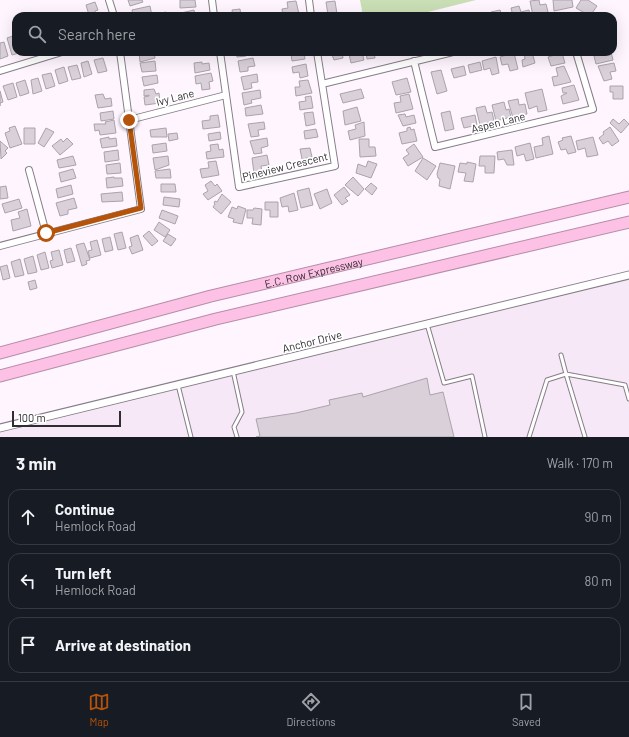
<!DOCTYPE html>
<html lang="en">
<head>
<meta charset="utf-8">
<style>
  :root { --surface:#171b24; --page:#242831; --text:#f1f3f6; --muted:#9ea1a6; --line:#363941; --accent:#b45309 }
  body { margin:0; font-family:Barlow,sans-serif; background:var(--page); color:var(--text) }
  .scale { position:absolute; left:12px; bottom:10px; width:109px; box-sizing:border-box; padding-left:4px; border:2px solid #302d30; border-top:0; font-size:11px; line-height:14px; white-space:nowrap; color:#302d30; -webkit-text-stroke:3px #fff; paint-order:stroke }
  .stop { position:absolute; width:12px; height:12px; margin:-9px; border:3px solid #b45309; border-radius:50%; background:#fff }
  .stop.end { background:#b45309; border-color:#fff; box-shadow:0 1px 4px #0008 }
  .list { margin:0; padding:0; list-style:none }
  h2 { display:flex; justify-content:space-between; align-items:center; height:52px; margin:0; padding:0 16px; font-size:17px }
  h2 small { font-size:13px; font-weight:400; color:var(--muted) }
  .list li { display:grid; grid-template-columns:26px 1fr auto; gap:12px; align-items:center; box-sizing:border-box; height:56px; margin:0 8px 8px; padding:0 8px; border:1px solid var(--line); border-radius:12px }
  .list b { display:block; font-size:15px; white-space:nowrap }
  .list p { margin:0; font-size:13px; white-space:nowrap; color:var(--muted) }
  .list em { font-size:13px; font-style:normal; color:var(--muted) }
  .icon { flex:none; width:22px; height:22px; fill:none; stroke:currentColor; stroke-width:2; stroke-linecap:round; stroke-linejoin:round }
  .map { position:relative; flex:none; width:629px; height:437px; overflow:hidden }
  .search { position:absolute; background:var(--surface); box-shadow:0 4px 16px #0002; left:12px; right:12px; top:12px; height:44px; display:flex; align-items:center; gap:10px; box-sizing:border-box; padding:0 14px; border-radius:12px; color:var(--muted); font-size:15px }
  .sheet { height:244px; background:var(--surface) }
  nav { display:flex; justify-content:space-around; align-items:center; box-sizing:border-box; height:56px; border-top:1px solid var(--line); background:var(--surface); font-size:11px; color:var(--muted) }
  nav a { display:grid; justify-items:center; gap:2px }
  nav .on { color:var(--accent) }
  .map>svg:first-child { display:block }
  .built { fill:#f6e8f7 }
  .green { fill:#cadeb5 }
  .building { fill:#d9d0da; stroke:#aba3ac }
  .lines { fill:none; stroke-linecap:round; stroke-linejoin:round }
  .service-casing { stroke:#867e87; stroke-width:5 }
  .minor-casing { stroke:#867e87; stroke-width:8 }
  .tertiary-casing { stroke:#867e87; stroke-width:9 }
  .motorway-casing { stroke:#b58da6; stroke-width:13 }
  .service { stroke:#fff; stroke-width:3 }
  .minor { stroke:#fff; stroke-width:6 }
  .tertiary { stroke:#fff; stroke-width:7 }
  .motorway { stroke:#fdc1e5; stroke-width:11 }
  .route { stroke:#b45309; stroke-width:5 }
  .labels { text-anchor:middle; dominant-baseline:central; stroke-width:3.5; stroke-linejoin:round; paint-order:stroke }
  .street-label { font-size:11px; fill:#302d30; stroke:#fff }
</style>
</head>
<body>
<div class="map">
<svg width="629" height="437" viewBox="0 0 629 437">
  <rect width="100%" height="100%" fill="#fef5ff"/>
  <path class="built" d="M629,278V437H0V433Z"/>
  <path class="green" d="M360,0H476L412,16H363Z"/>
  <path class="building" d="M128,0H142L143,2L130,6Z
    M180,0H195L196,7L180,8Z
    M539,0L540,5L546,4L548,12L542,14L543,16H533L530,1Z
    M553,0H572L573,7L554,11Z
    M581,0H588L597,6L590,16L576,8Z
    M296,1L299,14L283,16L282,9L288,8L287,2Z
    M335,1L337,14L328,15L326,2Z
    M95,2L98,10L95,11V16H87L89,15L86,5Z
    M150,6L152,16H133L132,10Z
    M519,6L521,12L529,10L530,16H513L511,8Z
    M240,9L241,16H233L232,10Z
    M194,10L195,16H198H181V13Z
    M500,10L502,16L510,14L511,16H492L491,12Z
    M166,12L167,16H153V15Z
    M13,36L14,39H16V52L19,53L12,55L7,38Z
    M4,42L8,56L0,59V43Z
    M139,52H154L155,58L140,62Z
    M189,52H206L190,55Z
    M236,52H246V56L237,57Z
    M304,52L305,59L292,61L291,54Z
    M331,52H342L343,58L334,60Z
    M357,52H362L364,60L351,63L349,54Z
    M366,52H374L375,58L367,59Z
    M524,52H532L535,63L523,67L522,60L525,59Z
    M552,52H558L559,54L562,53L565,63L551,66L548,57L555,55V53Z
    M593,52H611L613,60L596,64Z
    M514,53L518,69L510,71L508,64L502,65L500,57Z
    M496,57L499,73L492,75L490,68L484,70L482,61Z
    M103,58L107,71L98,73L94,60Z
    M253,58L255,66L248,67V71L240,72L238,61Z
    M88,61L92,74L84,77L81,63Z
    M155,61L156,71L142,72L140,63Z
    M202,62V64L209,63L210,70L195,73L194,63Z
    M480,62L482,70L470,73L468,65Z
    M614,63L616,71L610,72L612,79L604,81L598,66Z
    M306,64L308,76L300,78L299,72L293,73L292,67Z
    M77,65L81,78L72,80L68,67Z
    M464,66L466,75L454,78L451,69Z
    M564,66L571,82L554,86L552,77L558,76L556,68Z
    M64,67L68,81L59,84L55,70Z
    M441,70L447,91L437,94L431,72Z
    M51,73L55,86L46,89L42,75Z
    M211,73L213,81L209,82L210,89L202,90L201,83L196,84L195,76Z
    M257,74L258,82L251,83L252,88L244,90L241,77Z
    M157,75L158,83L144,86L142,77Z
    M38,78L42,91L33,94L31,80Z
    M407,78L411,92L396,95L392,82Z
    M25,80L29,93L20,96L16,83Z
    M308,80L312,93L296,96L295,87H300L299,81Z
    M13,83L17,97L8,100L3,86Z
    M574,85L579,100L563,104L561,96L567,93H563L562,88Z
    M610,86H623V99H613V92H610Z
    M154,89L156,94L159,93L160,103L145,105L144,97L149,96V95L144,96V90Z
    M361,89L364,98L343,103L340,94Z
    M542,89L547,110L538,112L537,106L529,109L525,93Z
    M260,90L261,98L251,100L252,103L244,105L242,93Z
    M0,91L3,102L0,103V106Z
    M103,94L105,99L111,98L112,106L98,108L95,95Z
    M409,94L413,109L396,113L394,103L401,102L400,96Z
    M311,96L313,108L300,110L299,102L306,101L305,97Z
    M518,99L519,105L525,104L527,114L513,118L508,101Z
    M504,102L506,110L509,109L511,117L496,121L492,105Z
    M261,105L263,114L246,116L245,108Z
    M485,106L487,113L492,112L494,121L480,125L476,108Z
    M357,107L361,121L345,125L343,111Z
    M113,111L114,119L101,121L100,113Z
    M450,111L454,129L445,131L441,113Z
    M313,112L315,124L306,126L304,113Z
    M405,114L406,117L414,115L416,123L403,126L398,115Z
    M218,115L220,127L203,129L202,121L210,120V116Z
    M475,115L477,125L464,128L461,118Z
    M613,119L619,124L624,119L629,124L621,133L610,123Z
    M114,120L116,133L100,135L99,130L95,131L94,124H106L105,122Z
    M264,122L265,129L258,130L259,136L251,137L248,124Z
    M364,122L365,136L350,140L348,131L356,129L355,125Z
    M15,126L22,144L10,148L5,133L10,131L9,128Z
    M410,127L411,130L414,129L417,141L402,144L399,133L407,131V128Z
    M610,127L619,141L612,146L608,141L603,144L599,138L604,134L603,132Z
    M24,128H35V144H24Z
    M46,128L54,132L44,147L38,143Z
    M166,128L167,137H151L150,130Z
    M316,129L318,137L305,139L304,131Z
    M220,132L221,139L209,141L208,134Z
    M177,133L178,139L169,141L168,134Z
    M549,136L553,154L536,158L534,147L543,145L542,138Z
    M571,136L576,152L568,154L566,149L561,150L558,142L563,140L562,138Z
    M109,137V139L116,138L117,146L102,148L100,139Z
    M593,137L598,155L587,157L585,148L578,150L576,141Z
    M67,138L73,144L60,155L52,146L61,139L63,142Z
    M267,138L268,146L261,148L262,153L254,154L250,141Z
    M359,139H369V147H375L376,156L360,157Z
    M0,141L8,148L5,151L7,153L1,159Z
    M166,143L167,151L153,153L152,145Z
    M530,143L534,159L526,161L524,154L517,156L515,147Z
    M218,144L219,150L223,149L224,157L207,159L206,152L211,151L210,145Z
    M414,144L423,157L408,166L403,158L409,154L406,150Z
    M310,148L312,157L302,159L300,149Z
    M118,150L119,160L105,162L104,152Z
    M512,150L514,165H507L504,159L498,160L497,152Z
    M267,155L269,165L261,166L262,172L254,173L252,158Z
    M73,156L76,165L59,168L57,160Z
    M168,156L169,165L155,170L153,158Z
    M480,156H495L494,173H485V166H479Z
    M423,158L436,166L427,180L415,171Z
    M216,161L219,175L202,178L200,169L209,168L208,162Z
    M368,161L377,164L371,178L356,173L358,164L366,167Z
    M467,162L476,164L473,182L464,181L466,173L458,172L460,163L467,164Z
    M120,163L121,173L107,174L106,165Z
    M440,163L455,166L450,189L439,186L440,179L438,178L437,174Z
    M73,169L76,178L61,182L59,173Z
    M170,169L171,178H156L155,171Z
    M114,177V178H122L123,186L107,188L106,178Z
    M353,177L364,189L358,196L345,185Z
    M211,181L215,186L217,184L222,191L208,200L203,194L208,191L205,185Z
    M371,183L377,188L372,195L365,189Z
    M161,184H175L176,192H161Z
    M71,185L73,194L58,198L56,189Z
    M6,186L8,198L0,199V187Z
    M344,187L350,195L345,198L348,201L342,205L334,195Z
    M309,188L313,205L301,208L297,191Z
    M327,189L332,203L320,209L314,194Z
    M122,192L123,201L102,202L101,194Z
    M294,193L298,210L289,212L288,206L282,207L280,198Z
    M222,194L231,202L221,214L213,207L215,204L214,203L215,201L217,202Z
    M164,197L180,199L179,207L163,205Z
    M74,198L77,208L68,210V214L60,216L56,203Z
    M19,199L22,208L5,213L2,204Z
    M265,202H278V217H270V210H265Z
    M238,206L246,209L242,224L233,222L234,219L228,217L232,207L237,209Z
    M254,208L262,209L261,225L252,224L253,218H247V210H253Z
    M27,209L31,226L13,231L11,220L20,218L18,212Z
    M162,210L178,216L175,224L159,218Z
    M159,222L170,230L165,237L154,230Z
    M149,231L158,241L152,246L143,236Z
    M122,232L126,248L118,250L114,234Z
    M168,234L176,239L171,246L163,241Z
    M138,235L143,250L132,254L129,247L132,246L130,238Z
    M110,237L113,250L105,252L102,239Z
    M97,240L101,255L90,258L88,251L92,250L90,242Z
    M84,243L90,260L86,261L87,264L82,266L76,245Z
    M71,248L75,261L67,263L64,250Z
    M59,250L63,265L52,268L50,261L53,260L51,252Z
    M45,252L49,268L41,270L37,255Z
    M33,256L37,272L28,274L24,259Z
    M20,259L24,275L15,277L11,262Z
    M7,265L10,278L3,280L0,267Z
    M35,280L37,288L30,290L28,282Z
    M427,378L430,395L443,392L454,437H256L260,436L256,419L296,413L330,405L329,400L362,393L363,397Z"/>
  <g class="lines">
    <defs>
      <path id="service" d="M427,324L444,383L472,376L485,437
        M561,355L566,374L625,385L629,399
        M233,371L242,412L234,427L237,437
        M178,385L191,437
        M529,437L547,380L566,374L585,437"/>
      <path id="minor" d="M109,0L114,16
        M212,0L214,16
        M309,0L311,16
        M220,52L239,187L335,166L317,52
        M414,61L435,147L593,109L576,52
        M0,71L62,52
        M322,84L453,52
        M129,120L226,95
        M29,170L46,233
        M0,246L141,209L120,52"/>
      <path id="tertiary" d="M0,428L629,275"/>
      <g id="motorway">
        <path id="s1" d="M0,353L211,296L629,197"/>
        <path d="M0,376L216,319L629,222"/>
      </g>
    </defs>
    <use href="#service" class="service-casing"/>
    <use href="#minor" class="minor-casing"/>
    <use href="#tertiary" class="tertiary-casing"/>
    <use href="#motorway" class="motorway-casing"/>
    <use href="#service" class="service"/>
    <use href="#minor" class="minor"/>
    <use href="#tertiary" class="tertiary"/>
    <use href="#motorway" class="motorway"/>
  </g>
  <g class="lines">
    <path class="route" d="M46,233L141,208L129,120"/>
  </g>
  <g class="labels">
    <g class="street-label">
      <text transform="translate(175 97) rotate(-14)">Ivy Lane</text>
      <text transform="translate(498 122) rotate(-14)">Aspen Lane</text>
      <text transform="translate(285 166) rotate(-14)">Pineview Crescent</text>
      <text stroke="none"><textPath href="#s1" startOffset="324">E.C. Row Expressway</textPath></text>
      <text transform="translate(312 341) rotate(-14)">Anchor Drive</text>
    </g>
  </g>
</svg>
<div class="scale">100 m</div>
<div class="stop" style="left:46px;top:233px"></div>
<div class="stop end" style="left:129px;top:120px"></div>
<div class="search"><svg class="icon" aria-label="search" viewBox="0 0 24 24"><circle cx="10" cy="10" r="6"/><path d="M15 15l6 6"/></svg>Search here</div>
</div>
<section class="sheet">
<h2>3 min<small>Walk · 170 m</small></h2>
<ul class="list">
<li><svg class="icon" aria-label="ahead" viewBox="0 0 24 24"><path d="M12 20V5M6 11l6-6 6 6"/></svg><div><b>Continue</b><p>Hemlock Road</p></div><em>90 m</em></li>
<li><svg class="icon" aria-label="left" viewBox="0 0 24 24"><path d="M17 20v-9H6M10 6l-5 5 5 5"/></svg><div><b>Turn left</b><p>Hemlock Road</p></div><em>80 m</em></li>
<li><svg class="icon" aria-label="arrive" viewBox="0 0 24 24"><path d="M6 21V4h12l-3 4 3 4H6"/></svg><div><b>Arrive at destination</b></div></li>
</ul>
</section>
<nav>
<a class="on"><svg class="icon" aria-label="map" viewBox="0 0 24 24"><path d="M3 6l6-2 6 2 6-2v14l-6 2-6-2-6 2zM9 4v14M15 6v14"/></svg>Map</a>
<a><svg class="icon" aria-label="directions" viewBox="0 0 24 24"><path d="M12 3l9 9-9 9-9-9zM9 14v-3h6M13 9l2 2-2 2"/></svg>Directions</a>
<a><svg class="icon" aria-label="saved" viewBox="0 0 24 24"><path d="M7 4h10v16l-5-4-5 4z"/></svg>Saved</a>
</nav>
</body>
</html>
